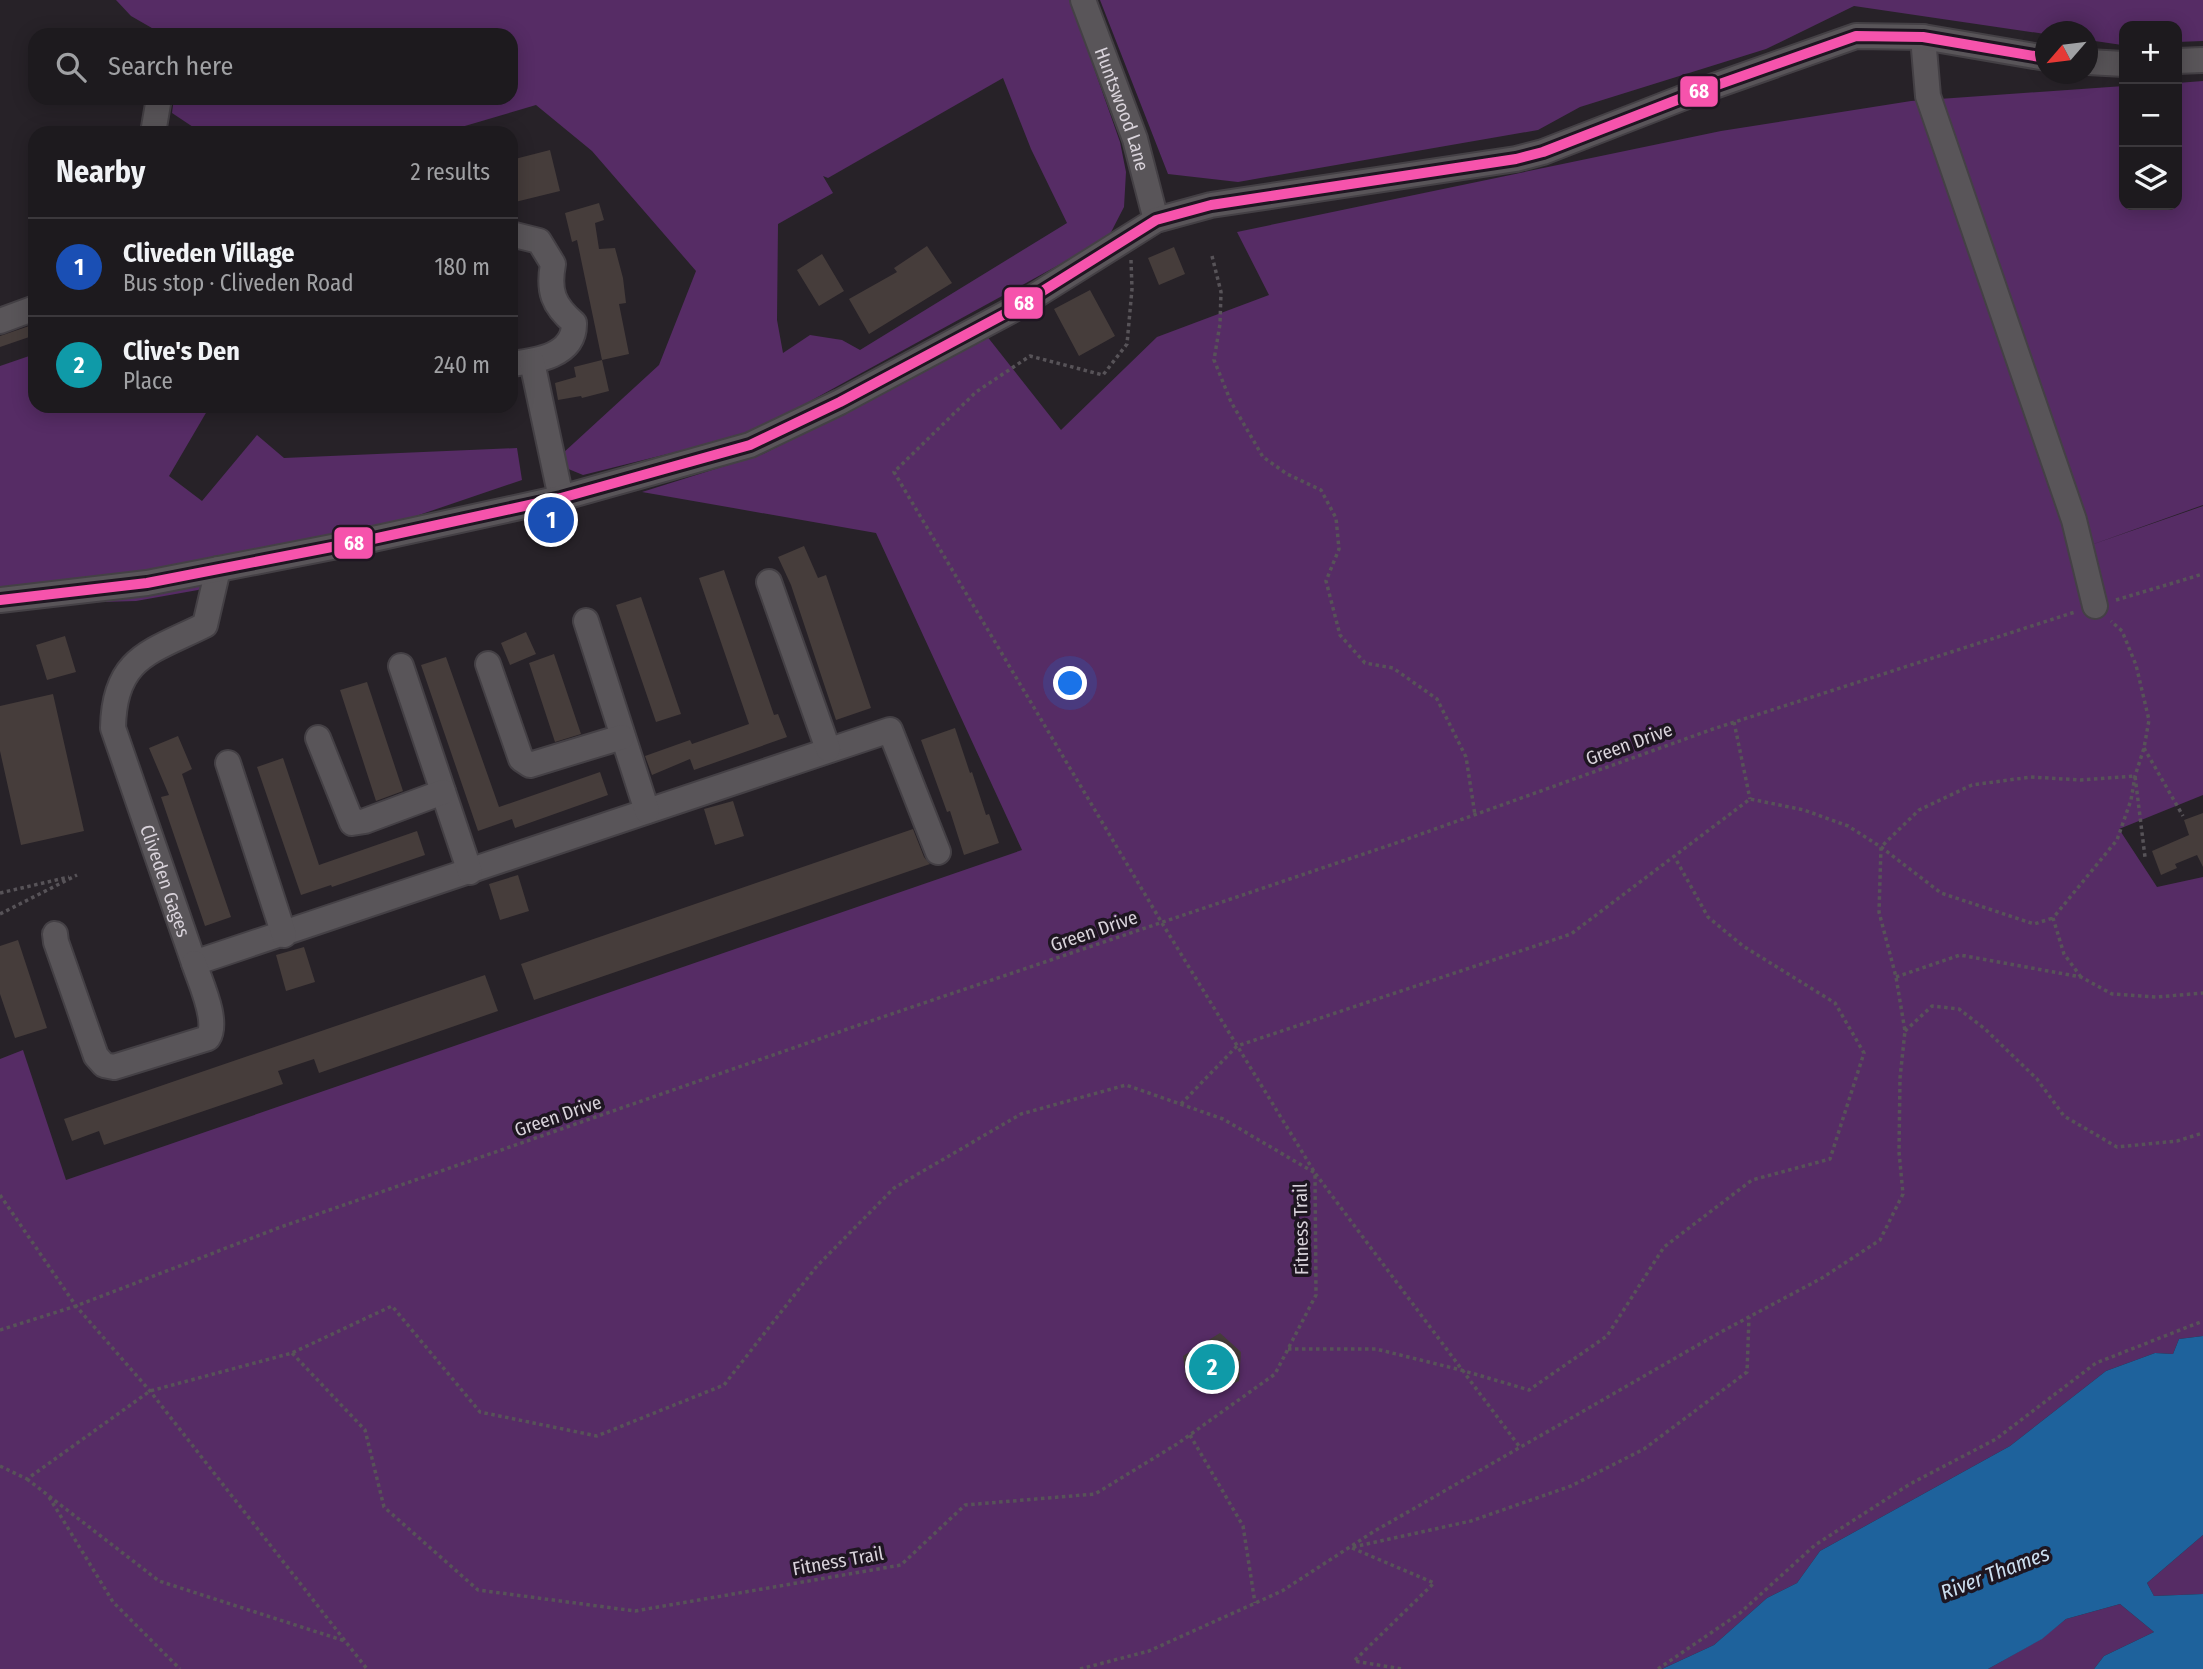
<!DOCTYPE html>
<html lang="en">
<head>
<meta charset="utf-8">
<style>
  :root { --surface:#1d1a1e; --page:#252327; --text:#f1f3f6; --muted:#a0a1a4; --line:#3b383c; --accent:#0f766e }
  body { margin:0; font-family:"Fira Sans Condensed",sans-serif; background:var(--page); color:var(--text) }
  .controls { position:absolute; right:21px; top:21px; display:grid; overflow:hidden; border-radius:14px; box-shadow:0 4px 18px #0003 }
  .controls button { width:63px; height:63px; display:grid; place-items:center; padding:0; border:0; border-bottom:2px solid var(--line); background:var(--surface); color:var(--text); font:35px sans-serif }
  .compass { position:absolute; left:2035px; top:21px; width:63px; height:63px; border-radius:50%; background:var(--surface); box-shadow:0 4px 18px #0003; rotate:242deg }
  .you { position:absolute; left:1071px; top:684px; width:24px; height:24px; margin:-18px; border:5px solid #fff; border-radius:50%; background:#1a73e8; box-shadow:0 0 0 10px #1a73e833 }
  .badge { display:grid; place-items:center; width:46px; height:46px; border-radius:50%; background:var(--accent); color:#fff; font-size:23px; font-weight:700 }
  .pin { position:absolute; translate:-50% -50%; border:4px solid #fff; box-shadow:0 2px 7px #0006 }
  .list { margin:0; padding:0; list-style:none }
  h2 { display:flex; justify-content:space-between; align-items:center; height:91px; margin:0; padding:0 28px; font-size:30px }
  h2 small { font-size:23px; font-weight:400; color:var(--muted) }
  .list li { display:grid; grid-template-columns:46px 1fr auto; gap:21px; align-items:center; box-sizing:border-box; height:98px; padding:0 28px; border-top:2px solid var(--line) }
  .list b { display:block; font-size:26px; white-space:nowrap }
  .list p { margin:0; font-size:23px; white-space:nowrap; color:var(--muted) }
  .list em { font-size:23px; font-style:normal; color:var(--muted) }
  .icon { flex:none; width:38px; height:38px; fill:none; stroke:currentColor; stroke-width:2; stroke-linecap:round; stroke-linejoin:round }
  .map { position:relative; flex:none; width:2203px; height:1669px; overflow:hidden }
  .search { position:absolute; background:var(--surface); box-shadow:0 4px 18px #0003; left:28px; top:28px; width:490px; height:77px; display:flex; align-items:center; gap:18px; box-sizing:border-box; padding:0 24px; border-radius:21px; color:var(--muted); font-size:26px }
  .panel { position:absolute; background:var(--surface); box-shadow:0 4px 18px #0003; left:28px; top:126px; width:490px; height:287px; border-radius:21px }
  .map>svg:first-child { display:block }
  .green { fill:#562c65; fill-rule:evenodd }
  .water { fill:#1e629c }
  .building { fill:#463d3b }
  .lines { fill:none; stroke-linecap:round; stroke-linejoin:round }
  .minor-casing { stroke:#444045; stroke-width:28 }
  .path { stroke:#575358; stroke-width:3.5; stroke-dasharray:3.5 3.5; stroke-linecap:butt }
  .minor { stroke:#595559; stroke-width:24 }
  .bus-1-casing { stroke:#1e1621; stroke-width:16 }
  .bus-1 { stroke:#f653ac; stroke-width:10 }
  .labels { text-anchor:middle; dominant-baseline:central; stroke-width:7; stroke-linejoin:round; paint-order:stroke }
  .street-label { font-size:19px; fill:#d9d3db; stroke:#1e1621 }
  .water-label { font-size:21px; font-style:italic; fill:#ccdeef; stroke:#1e1621 }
  .line-badge { stroke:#1e1621; stroke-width:2.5 }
  .badge-label { font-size:19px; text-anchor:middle; font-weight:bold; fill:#fff }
</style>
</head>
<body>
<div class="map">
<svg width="2203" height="1669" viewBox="0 0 2203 1669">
  <rect width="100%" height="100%" fill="#272228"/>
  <path class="green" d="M116,0H1070L1120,142L1126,172L1124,207L1108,238L752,433L583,475L566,468L562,454L659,365L696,271L592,151L536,105L441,133H202L172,113L174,98H511V35H164L131,16ZM1003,78L1031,149L1067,223L860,350L842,340L810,335L783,353L777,320L778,224L833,193L823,176L828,178Z
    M1100,0H2203V41L2177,42V26H2124V45H2122L2088,40V32H2046L2045,34L1854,6L1766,49L1580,107L1538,130L1238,182L1168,174Z
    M2203,81V505L2088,546L2203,506V795L2119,829L2157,887L2203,877V1336L2179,1339L2173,1354L2155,1353L2106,1371L2010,1446L1820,1551L1797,1583L1767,1598L1714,1645L1662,1669H0V1059L23,1050L66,1180L1022,850L876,533L642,492L763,454L886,392L986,335L1061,430L1157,337L1269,295L1237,232L1721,131L1911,101L2124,86V205H2177V83Z
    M35,354V406H210L169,476L202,501L257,435L284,458L517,448L522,480L198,590L136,601L0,605V366Z
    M2203,1535V1594L2154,1596L2147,1583Z
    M2120,1604L2154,1632L2104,1656L2094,1669H1988L2041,1639L2066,1619Z"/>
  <path class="water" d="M2203,1336V1535L2147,1583L2154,1596L2203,1594V1669H2094L2104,1656L2154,1632L2120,1604L2066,1619L2042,1639L1988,1669H1662L1714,1645L1767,1598L1797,1583L1820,1551L2010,1446L2106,1371L2155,1353L2173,1354L2179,1339Z"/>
  <path class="building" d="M550,150L560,191L511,203V160Z
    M599,203L604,220L595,223L599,249L615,248L623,278L626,303L619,304L629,354L602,360L577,240L572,242L565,213Z
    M927,246L952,283L869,334L849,299L897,272L894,268Z
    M1174,247L1185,274L1159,285L1148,258Z
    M822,254L844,291L819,306L797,270Z
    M1090,290L1115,336L1079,356L1054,309Z
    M35,324V335L0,347V336Z
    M602,360L609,391L582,398L581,396L558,400L555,383L576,377L574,367Z
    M804,546L818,578L826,575L871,708L836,720L791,585L778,557Z
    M724,570L774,715L778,714L787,737L694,770L690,759L652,775L645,756L690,740L692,744L749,724L699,578Z
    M641,597L681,714L656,722L616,605Z
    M526,632L536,654L510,665L501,643Z
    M65,636L76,672L47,680L36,645Z
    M554,654L581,734L555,742L529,663Z
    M446,657L499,807L600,772L608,795L515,828L512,819L478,831L421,665Z
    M367,682L403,791L376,801L340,690Z
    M53,694L84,831L21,845L0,751V706Z
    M955,728L970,773L972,772L986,815L989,814L999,843L964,855L950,811L947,812L921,740Z
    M178,736L192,769L182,774L231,917L205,926L161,797L169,795L149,748Z
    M283,758L319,865L417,831L425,855L332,887L331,885L301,895L257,767Z
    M733,801L744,836L715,845L704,809Z
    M2203,813V867L2197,855L2175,864L2177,868L2161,875L2152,851L2189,835L2184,820Z
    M913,829L924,857L930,864L534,1000L521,964Z
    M518,875L529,911L500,920L489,884Z
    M18,940L47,1028L15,1038L0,994V946Z
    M304,947L315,982L286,991L276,955Z
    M485,975L498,1011L319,1073L314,1059L278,1071L283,1084L104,1145L99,1131L72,1141L64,1119Z
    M1220,1333L1241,1352L1239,1381L1213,1393L1186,1378L1183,1356Z"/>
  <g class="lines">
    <defs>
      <g id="minor">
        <path id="s1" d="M1083,0L1135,139L1156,220"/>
        <path d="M1923,37L1928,96L2074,520L2095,606"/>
        <path d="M2177,61L2203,60"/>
        <path d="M2088,62L2124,64"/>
        <path d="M153,133L159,98"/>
        <path d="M511,234L539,241L553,264C548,291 553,305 574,323C575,356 536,361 511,364"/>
        <path d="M0,321L35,308"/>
        <path d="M532,362L561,498"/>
        <path id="s2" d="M218,569L205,625C151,652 114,657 113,728L194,963L890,730L938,852"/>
        <path d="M769,582L828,749"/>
        <path d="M0,600L147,583L373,539L561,498L750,445L840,402L1014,309L1156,220L1211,205L1516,159L1543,152L1700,91L1856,36L1923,37L2046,58"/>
        <path d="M586,621L647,811"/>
        <path d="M488,664L521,759L530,765L622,737"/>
        <path d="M401,666L470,872"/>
        <path d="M318,738L352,823L365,821L443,792"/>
        <path d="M228,763L284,935"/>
        <path d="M55,934L56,942L96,1056L104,1065L114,1067L208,1038C219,1021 200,982 194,963"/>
      </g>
    </defs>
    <use href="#minor" class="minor-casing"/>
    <path class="path" d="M1212,256L1221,292L1220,324L1214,360L1231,402L1263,457L1287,474L1321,490L1336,518L1339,549L1326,581L1340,635L1365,663L1393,668L1437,699L1466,757L1475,815
      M1131,260L1132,289L1127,344L1103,375L1030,356L976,392L894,472L1162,923L1315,1173L1519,1446
      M2116,600L2203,574
      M1734,722L1750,799
      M2144,748L2183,816
      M0,893L69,877
      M0,914L77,875
      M1896,977L1960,955L2081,977L2112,994L2157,997L2203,993
      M2081,977L2064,954L2053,918L2117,840L2131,800L2135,776L2144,748L2149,720L2136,665L2122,631L2111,621
      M1905,1031L1932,1006L1959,1009L1985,1029L2037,1079L2064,1116L2117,1147L2177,1141L2203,1133
      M1181,1104L1237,1046L1571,934L1750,799L1804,810L1848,826L1881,847L1941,893L2034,924L2053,918
      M0,1195L76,1306L150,1391L367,1669
      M0,1330L76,1306L278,1228L859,1025L1399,842L1713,729L2075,612
      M1288,1349H1376L1461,1370L1529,1390L1607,1336L1664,1247L1752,1180L1830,1159L1864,1053L1835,1003L1743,946L1708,917L1674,856
      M1190,1435L1243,1526L1255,1603
      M0,1466L27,1479L150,1391L292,1353L392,1306L480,1412L597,1436L724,1385L817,1266L894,1188L1021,1114L1126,1085L1223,1119L1315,1173L1316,1295L1275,1374L1177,1444L1095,1494L965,1505L901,1565L635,1611L478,1590L384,1507L365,1430L292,1353
      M27,1479L159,1581L345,1641
      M49,1497L113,1602L180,1669
      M1353,1547L1471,1521L1571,1486L1644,1449L1747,1372L1749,1317
      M1352,1548L1434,1583L1354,1661L1402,1669
      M1080,1669L1149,1651L1282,1591L1373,1532L1719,1333L1822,1278L1880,1240L1903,1194L1899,1152L1900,1078L1905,1031L1896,977L1879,912L1881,847L1919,810L1972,785L2031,777L2081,780L2135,776L2145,857
      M1658,1669L1740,1613L1815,1545L1910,1484L1996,1439L2096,1363L2203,1321"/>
    <use href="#minor" class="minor"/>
    <defs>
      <path id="bus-1" d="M0,600L147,583L373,539L561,498L750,445L840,402L1014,309L1156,220L1211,205L1516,159L1543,152L1700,91L1856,36L1923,37L2046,58"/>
    </defs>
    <use href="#bus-1" class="bus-1-casing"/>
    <use href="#bus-1" class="bus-1"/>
  </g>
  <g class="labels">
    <g class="street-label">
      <text stroke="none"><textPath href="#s1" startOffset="116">Huntswood Lane</textPath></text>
      <text transform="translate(1629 744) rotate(-20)">Green Drive</text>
      <text stroke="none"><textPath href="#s2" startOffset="369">Cliveden Gages</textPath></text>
      <text transform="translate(1094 931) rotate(-19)">Green Drive</text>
      <text transform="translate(558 1116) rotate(-19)">Green Drive</text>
      <text transform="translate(1301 1229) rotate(-91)">Fitness Trail</text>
      <text transform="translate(838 1561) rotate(-10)">Fitness Trail</text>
    </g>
    <g class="water-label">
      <text transform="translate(1995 1573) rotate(-21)">River Thames</text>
    </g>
  </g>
  <g class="line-badge">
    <rect x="1679" y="75" width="40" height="33" rx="7" fill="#f653ac"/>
    <rect x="1003" y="286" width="41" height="34" rx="7" fill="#f653ac"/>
    <rect x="333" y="526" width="41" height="34" rx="7" fill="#f653ac"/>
  </g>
  <g class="badge-label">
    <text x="1699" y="98">68</text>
    <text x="1024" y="310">68</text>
    <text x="354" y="550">68</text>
  </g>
</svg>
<div class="controls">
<button>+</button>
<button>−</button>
<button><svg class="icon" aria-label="layers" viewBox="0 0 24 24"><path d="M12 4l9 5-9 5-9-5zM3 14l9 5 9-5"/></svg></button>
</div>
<svg class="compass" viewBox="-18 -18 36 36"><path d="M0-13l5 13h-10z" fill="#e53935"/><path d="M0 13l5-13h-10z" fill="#a0a1a4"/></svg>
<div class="you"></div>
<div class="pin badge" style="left:551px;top:520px;background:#1a4fb4">1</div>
<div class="pin badge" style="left:1212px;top:1367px;background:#0f9aa8">2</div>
<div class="search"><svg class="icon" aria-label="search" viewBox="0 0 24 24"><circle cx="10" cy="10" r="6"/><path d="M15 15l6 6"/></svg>Search here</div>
<section class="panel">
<h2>Nearby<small>2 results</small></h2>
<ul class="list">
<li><span class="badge" style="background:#1a4fb4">1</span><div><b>Cliveden Village</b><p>Bus stop · Cliveden Road</p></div><em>180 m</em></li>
<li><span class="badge" style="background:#0f9aa8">2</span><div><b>Clive's Den</b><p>Place</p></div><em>240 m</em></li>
</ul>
</section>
</div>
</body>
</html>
